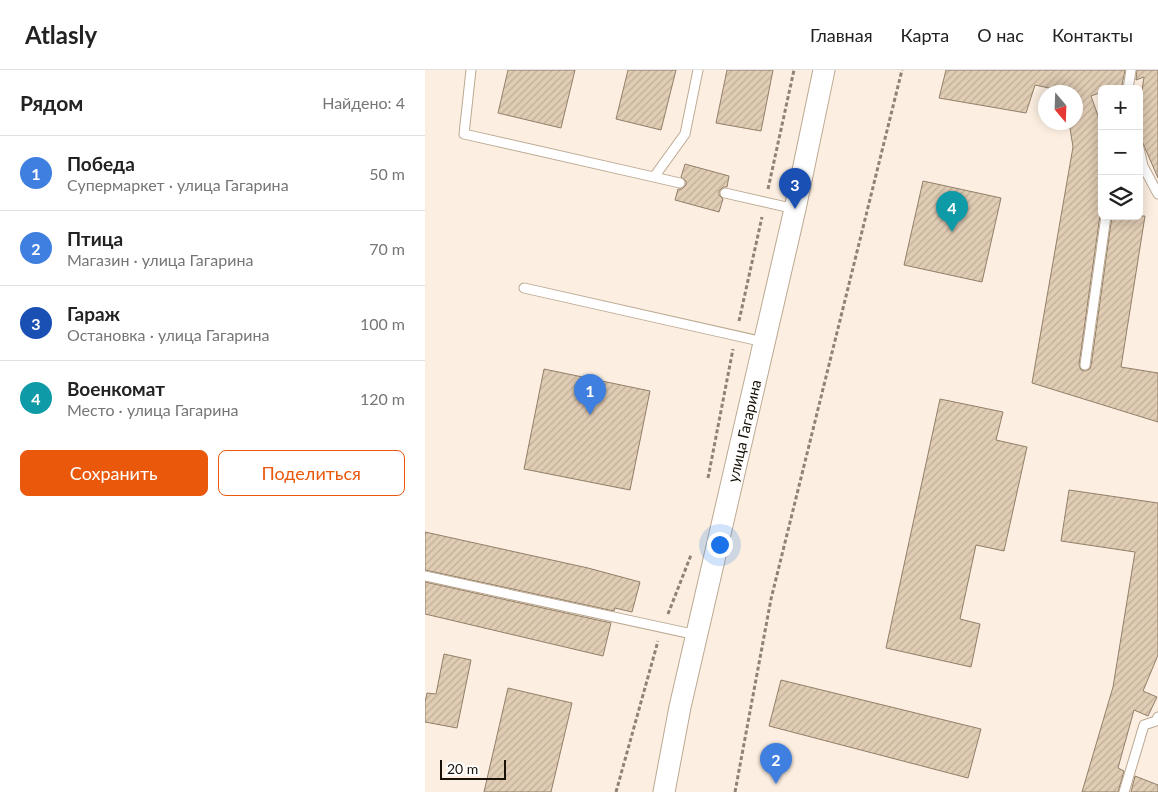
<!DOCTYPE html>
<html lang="ru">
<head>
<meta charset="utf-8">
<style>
  :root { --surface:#fff; --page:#f2f2f2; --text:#222; --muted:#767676; --line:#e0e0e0; --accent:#ea580c }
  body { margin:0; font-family:Lato,sans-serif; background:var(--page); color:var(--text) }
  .controls { position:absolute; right:15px; top:15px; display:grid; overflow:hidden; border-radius:8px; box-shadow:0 2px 12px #0003 }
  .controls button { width:45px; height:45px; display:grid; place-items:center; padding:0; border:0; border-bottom:1px solid var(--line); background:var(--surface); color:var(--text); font:25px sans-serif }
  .compass { position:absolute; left:613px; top:15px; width:45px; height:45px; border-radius:50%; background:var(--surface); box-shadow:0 2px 12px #0003; rotate:161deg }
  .scale { position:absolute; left:15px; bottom:12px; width:66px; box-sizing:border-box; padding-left:5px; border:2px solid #191209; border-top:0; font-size:14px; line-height:18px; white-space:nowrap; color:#191209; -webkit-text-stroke:4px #fff; paint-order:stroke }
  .you { position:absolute; left:294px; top:474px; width:18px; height:18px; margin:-12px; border:4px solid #fff; border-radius:50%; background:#1a73e8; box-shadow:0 0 0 8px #1a73e833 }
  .badge { display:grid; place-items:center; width:32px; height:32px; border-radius:50%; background:var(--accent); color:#fff; font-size:16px; font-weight:700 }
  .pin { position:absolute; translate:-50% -41px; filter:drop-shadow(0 1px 2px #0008) }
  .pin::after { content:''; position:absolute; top:26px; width:18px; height:15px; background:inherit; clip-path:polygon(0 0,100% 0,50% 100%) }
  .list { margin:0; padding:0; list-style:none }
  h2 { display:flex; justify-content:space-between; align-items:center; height:65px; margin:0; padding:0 20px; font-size:21px }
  h2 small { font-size:16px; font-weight:400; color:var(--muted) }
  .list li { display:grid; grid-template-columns:32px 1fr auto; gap:15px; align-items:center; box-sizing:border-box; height:75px; padding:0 20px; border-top:1px solid var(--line) }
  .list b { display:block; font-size:19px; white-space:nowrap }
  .list p { margin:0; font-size:16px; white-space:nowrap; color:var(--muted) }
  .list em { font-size:16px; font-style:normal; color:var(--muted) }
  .actions { display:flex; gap:10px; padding:15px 20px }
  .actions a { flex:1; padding:11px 0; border:1px solid var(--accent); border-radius:8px; text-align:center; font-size:18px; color:var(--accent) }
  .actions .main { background:var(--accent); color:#fff }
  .icon { flex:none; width:28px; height:28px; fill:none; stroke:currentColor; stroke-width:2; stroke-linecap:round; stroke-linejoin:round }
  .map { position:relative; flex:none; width:733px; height:722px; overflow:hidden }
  header { display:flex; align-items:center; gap:30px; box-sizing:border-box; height:70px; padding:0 25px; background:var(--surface); border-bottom:1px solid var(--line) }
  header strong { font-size:24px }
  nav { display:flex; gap:28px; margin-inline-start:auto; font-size:18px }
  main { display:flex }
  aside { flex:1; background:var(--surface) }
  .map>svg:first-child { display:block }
  .building { fill:url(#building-hatch); stroke:#927f69 }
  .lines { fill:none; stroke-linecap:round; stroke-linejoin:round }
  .service-casing { stroke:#bca891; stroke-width:11 }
  .tertiary-casing { stroke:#bca891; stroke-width:23 }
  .path { stroke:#8d8377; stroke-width:3; stroke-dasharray:4 2.5; stroke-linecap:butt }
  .service { stroke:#fff; stroke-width:9 }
  .tertiary { stroke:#fff; stroke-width:21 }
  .labels { text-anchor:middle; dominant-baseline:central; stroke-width:4.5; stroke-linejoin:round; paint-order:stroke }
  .street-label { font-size:15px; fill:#191209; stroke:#fff }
</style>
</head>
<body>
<header>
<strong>Atlasly</strong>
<nav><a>Главная</a><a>Карта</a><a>О нас</a><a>Контакты</a></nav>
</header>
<main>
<aside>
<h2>Рядом<small>Найдено: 4</small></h2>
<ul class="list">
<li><span class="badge" style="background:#3f7fe0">1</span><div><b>Победа</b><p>Супермаркет · улица Гагарина</p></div><em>50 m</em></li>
<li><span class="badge" style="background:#3f7fe0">2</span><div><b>Птица</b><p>Магазин · улица Гагарина</p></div><em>70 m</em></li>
<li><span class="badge" style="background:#1a4fb4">3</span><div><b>Гараж</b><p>Остановка · улица Гагарина</p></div><em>100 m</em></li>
<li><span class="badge" style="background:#0f9aa8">4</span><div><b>Военкомат</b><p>Место · улица Гагарина</p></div><em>120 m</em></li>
</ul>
<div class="actions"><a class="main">Сохранить</a><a>Поделиться</a></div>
</aside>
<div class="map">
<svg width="733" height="722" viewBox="0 0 733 722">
  <defs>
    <pattern id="building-hatch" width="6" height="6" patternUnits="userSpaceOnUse" patternTransform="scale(1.25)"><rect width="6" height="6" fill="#e1ccb4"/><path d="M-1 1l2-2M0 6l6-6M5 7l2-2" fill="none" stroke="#c0ae99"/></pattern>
  </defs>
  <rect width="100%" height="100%" fill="#fcefe1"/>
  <path class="building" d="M83,0H150L136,58L73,43Z
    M203,0H251L236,60L191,49Z
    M302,0H348L336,61L291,53Z
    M521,0H700L697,15L687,19H677V22L666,26L677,57V142L675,145L654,295L656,300L660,301L665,299L666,296L687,146H720L696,297L733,303V352L607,313L648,77L644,52H650V22H638V21L610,15L601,43L514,28Z
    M712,0H733V108L714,64V40L719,7L711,10Z
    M260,94L304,106L302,117H298L294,121V125L298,129L294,142L250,130L253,119H257L261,115V111L256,107Z
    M498,111L576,128L557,212L479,195Z
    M119,299L225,321L205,420L99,399Z
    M515,329L578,342L571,370L602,377L579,481L551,475L535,549L555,554L546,597L461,578Z
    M644,420L733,433V585L718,621L732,627L723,646L709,640L693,698L699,701L693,722H657L688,617L710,482L636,471Z
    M0,462L163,498L215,512L207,542L190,538L189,541L0,500Z
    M0,512L186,553L178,586L0,544Z
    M19,584L46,590L32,658L0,652V632L2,623L11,624Z
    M356,610L556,659L543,708L344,656Z
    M83,618L147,633L126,722H59Z
    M710,706L733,715V722H706Z"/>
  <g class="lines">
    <defs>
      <path id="service" d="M46,0L39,64L255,113
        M703,19L706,0
        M714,78L718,96L733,124
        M229,107L260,64L273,0
        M300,123L370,139
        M99,218L339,272
        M660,295L681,146
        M0,506L272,565
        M699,722L719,655L731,651L733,647"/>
      <g id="tertiary">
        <path id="s1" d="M239,722L255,637L370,139L399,0"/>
      </g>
    </defs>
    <use href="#service" class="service-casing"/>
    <use href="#tertiary" class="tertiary-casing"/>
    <path class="path" d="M343,119L369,0
      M314,251L337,147
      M283,408L308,279
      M243,544L266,485
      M191,722L233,571
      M310,722L346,529L477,0"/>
    <use href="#service" class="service"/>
    <use href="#tertiary" class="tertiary"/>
  </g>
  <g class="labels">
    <g class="street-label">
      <text stroke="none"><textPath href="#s1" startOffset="370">улица Гагарина</textPath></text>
    </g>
  </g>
</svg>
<div class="controls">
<button>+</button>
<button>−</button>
<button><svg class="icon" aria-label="layers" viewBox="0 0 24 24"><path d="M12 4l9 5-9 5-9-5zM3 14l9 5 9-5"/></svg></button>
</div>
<svg class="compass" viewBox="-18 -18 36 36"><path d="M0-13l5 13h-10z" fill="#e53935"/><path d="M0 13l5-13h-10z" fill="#767676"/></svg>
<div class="scale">20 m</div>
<div class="you"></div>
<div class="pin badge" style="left:165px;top:345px;background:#3f7fe0">1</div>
<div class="pin badge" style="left:351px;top:714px;background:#3f7fe0">2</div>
<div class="pin badge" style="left:370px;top:139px;background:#1a4fb4">3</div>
<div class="pin badge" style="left:527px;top:162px;background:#0f9aa8">4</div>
</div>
</main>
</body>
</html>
